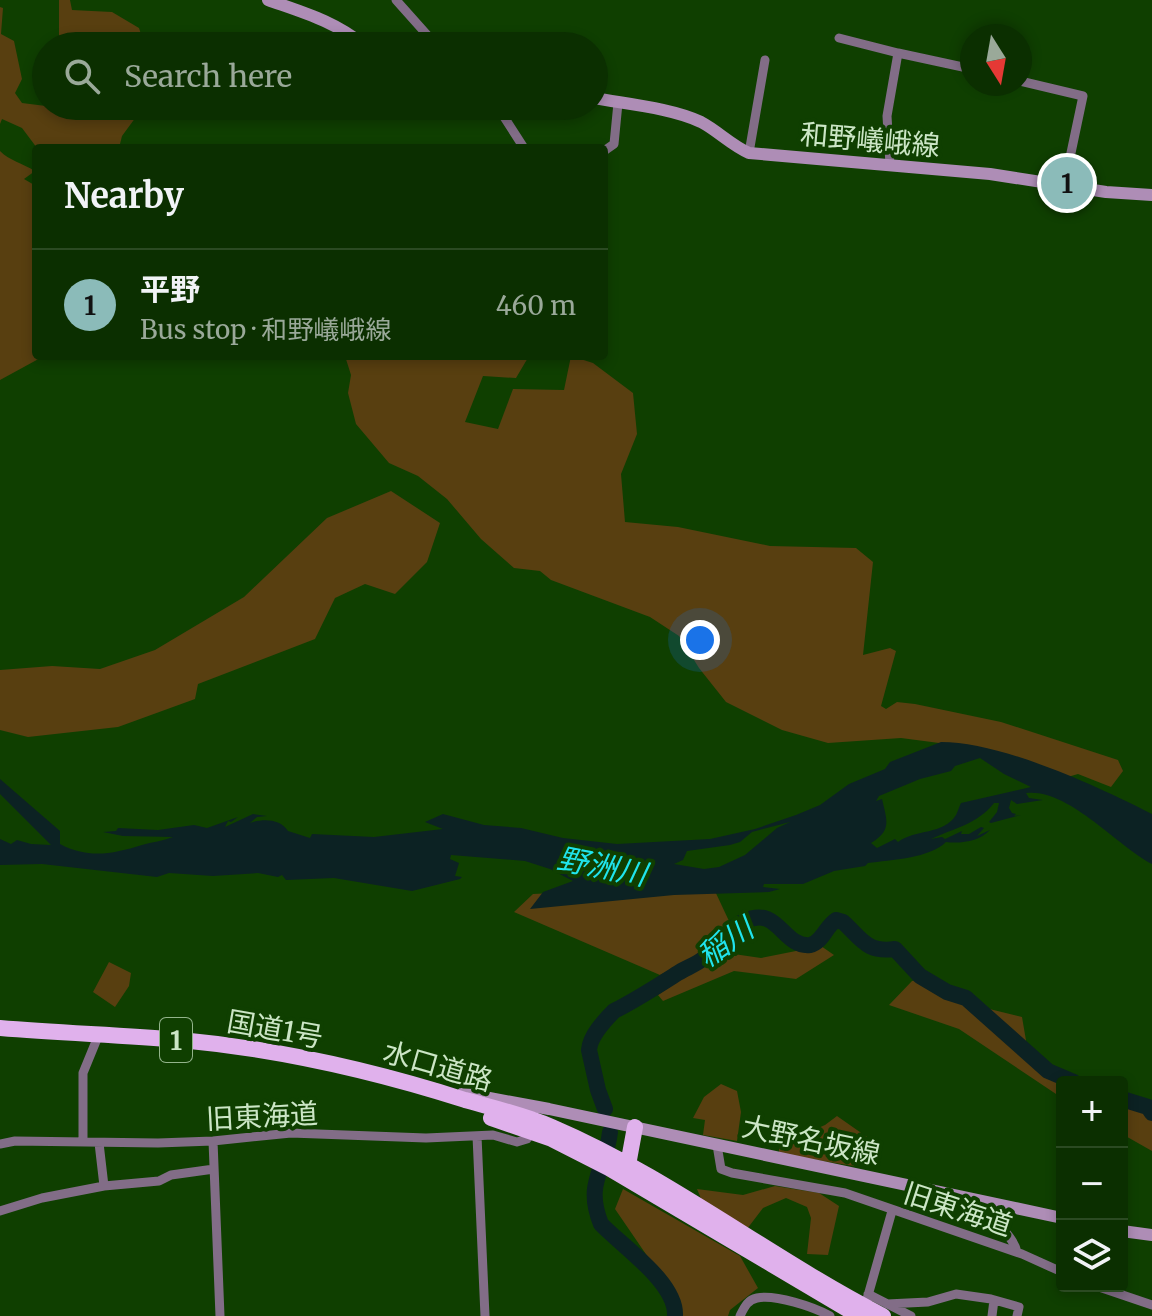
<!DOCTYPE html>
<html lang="en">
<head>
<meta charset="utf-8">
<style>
  :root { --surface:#0b2f00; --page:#193b0f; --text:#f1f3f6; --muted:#9aa999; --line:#2b4a22; --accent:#8bbbb9 }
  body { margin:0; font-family:Merriweather,"Noto Sans JP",serif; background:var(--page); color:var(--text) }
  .controls { position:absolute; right:24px; bottom:24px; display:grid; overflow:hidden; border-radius:8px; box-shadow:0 4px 12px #0003 }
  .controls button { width:72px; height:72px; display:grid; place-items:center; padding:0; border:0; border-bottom:2px solid var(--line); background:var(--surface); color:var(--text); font:40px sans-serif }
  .compass { position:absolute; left:960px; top:24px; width:72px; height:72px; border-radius:50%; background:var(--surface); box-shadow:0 4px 12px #0003; rotate:169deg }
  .you { position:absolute; left:700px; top:640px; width:28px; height:28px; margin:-20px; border:6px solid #fff; border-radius:50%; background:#1a73e8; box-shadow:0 0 0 12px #1a73e833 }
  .badge { display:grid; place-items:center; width:52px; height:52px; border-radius:50%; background:var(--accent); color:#111; font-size:26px; font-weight:700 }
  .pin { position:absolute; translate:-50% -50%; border:4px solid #fff; box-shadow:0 2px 8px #0006 }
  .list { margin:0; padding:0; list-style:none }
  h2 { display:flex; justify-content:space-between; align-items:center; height:104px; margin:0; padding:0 32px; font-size:34px }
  h2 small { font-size:26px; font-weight:400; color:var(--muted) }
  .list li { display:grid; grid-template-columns:52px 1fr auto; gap:24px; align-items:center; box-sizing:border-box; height:112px; padding:0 32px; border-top:2px solid var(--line) }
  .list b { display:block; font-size:30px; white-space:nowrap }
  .list p { margin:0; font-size:26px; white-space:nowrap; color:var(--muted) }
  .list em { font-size:26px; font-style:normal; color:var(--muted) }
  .icon { flex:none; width:44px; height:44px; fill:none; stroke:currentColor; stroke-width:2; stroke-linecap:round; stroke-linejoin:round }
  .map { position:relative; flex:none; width:1152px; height:1316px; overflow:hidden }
  .search { position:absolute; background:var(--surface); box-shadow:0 4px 12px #0003; left:32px; top:32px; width:576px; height:88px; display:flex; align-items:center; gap:20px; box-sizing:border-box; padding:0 28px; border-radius:44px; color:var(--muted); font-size:30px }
  .panel { position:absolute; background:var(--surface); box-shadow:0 4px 12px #0003; left:32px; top:144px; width:576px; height:216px; border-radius:8px }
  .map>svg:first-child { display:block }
  .green { fill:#583f10 }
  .water { fill:#0c2223; fill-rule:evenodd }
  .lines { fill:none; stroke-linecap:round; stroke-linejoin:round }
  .river { stroke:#0c2223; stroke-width:16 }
  .minor { stroke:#826d87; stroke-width:9 }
  .secondary { stroke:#ae8db6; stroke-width:12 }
  .trunk { stroke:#e0b1ec; stroke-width:16 }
  .labels { text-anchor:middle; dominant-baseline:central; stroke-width:8; stroke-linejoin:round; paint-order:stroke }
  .shield { fill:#0f3f00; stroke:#93b48b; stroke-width:2 }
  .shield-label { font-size:26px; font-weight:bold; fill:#cce6c6 }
  .street-label { font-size:28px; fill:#cce6c6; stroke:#0f3f00 }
  .water-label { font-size:30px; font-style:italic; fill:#20e4ec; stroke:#0f3f00 }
</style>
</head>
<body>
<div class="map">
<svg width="1152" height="1316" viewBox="0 0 1152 1316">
  <rect width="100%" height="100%" fill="#0f3f00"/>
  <path class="green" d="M59,0H70L72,10L112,12L139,28L145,46H59Z
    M0,7L3,8L1,34L14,41L22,79L15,93L22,103L46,106H144L122,136L119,148H37L22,128L2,119L0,124Z
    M0,151C10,161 22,163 35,171L24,179L36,186V356H44L0,380Z
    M345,356H529L516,378L483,376L465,422L498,429L513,389L564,390L571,356L593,363L633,393L637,434L621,474L625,522L678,527L770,546L856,548L873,562L863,655L890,648L896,651L881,706L886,709L897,702L915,704L1001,722L1118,760L1123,771L1111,787L1078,774L1057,780L962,746L901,738L828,743L782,730L726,702L699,668L679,636L650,617L551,580L540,571L514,568L481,539L447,499L418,476L389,463L356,424L348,393L351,375Z
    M391,491L440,523L427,562L395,594L365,584L335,598L315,639L198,684L195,699L118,727L28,737L0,730V670L52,666L100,669L155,650L244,597L327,518Z
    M633,889H714L729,921L697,956L660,975L514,912L533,894Z
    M821,946L834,955L796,979L734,971L663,1001L658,995L720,952L761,958Z
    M109,962L131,973L129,986L115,1007L93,992Z
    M935,977L965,1003L1022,1017L1029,1058L1067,1082H1062V1098L959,1029L889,1005L912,981Z
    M721,1084L737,1091L741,1112L737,1141L703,1135L705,1120L693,1118L704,1097Z
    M1122,1102L1143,1109L1152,1116V1151L1122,1134Z
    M837,1116L867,1137L854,1166L779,1154V1145L825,1125Z
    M775,1186L819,1193L839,1206L828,1255L807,1254L811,1218L807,1207L786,1198L763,1208L747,1229L702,1201L697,1189L743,1195Z
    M623,1189L740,1256L758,1288L730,1310L728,1316H675L678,1301L615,1209Z"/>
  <path class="water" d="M941,742C1002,742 1097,786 1152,814V864C1116,845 1068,788 1026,793L1029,798L1043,800L1017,804L1011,800L1009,808L1012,813L1016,814L1014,816L1021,815L991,823L989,822L997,812L999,803H994C978,824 952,829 931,839L942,837L945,839L962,831L961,834H969L981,827L984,828L977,836L990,830C980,841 961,844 946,842C931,858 890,860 868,863L865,866L834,871L803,884H764L763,887L780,889L769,892L674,895L530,909L543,892L573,881L550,869L525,861L451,855L450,859L459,863L455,876L462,877L460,879L412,891L334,878L286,880L282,875L278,877L258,873L213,876L169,873L157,877L42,864L0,865V839L11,844L17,840L31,844L51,845L0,794V779L60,831V844C88,859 113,854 142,845C152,842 163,841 173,837L123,836L103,832L116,831L118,828L158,830L194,825L207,828L238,817L231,822L228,821L225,827L253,814L267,816L257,817L250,823C263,818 281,819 288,831L310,838L312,834L374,837L443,829L425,822L443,814L484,825L521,828L563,838L617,844L710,839L755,829L796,815L820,805L849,784L885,769L890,762ZM980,758L1004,774L1031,787L961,803C959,807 958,811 956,815C944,835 915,829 898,842L895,839L877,848L871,843C892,830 887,821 882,799L876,801L879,796L920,779L951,771L955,766ZM790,822L777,828L745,855L719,867L704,869L674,864L683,860L687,851L730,845L740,842L752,832Z"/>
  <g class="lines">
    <path class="river" d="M1122,1099L1148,1107L1152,1113
      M605,1109L598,1090L589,1050C590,1036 604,1021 614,1011C636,1000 656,987 678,973C686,968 697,964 704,958C718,946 728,928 745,921C778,905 783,948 810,945C822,943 826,926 836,920L843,922C861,938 866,953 895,949L920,976L947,992L966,998L1048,1071L1074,1082
      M610,1132C606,1170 584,1182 601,1224C623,1247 677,1283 675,1316"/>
    <path class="minor" d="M396,0L437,46
      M839,38L898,53L887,116L890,165
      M898,53L972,69
      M1020,81L1083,96L1064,186
      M497,106L524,148
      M604,151L614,144L618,103
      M749,153L765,60
      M477,1136L485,1316
      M213,1141L220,1316
      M83,1142V1073L99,1034
      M99,1143L104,1186
      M0,1144L15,1141L158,1143L213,1141L291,1133L426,1138L493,1135L517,1142L527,1139L533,1130
      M717,1145L721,1169L732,1173L845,1193L1022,1254L1062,1272
      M990,1203C992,1225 1012,1232 1017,1252
      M0,1211L42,1198L104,1186L159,1181L171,1175L214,1169
      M1096,1286L1152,1305
      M868,1294L911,1316
      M867,1299L892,1211
      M887,1304L928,1302L956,1294L991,1299L1019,1307L1017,1316
      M740,1316C744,1308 747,1300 757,1298C775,1294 814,1307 830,1316
      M992,1316L994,1300"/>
    <path class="secondary" d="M268,0C305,13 334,21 365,46
      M594,98C626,104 672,108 701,122C718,131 731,145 749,153L990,174L1106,192L1152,195
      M463,1093L549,1109L1062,1218
      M1122,1231L1152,1235"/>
    <path class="trunk" d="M0,1028C60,1033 121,1035 181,1040C277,1049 374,1071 465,1100C494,1108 524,1115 552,1127C669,1177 770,1258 883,1316
      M491,1118L552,1139L609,1168L859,1316
      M628,1165L635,1127"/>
  </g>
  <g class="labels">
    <rect class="shield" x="160" y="1018" width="32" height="44" rx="6"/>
    <g class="shield-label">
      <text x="176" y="1040">1</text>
    </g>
    <g class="street-label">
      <text transform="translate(870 140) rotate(5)">和野嶬峨線</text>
      <text transform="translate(275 1029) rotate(10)">国道1号</text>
      <text transform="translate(438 1066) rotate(16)">水口道路</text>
      <text transform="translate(262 1116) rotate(-3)">旧東海道</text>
      <text transform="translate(811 1140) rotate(12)">大野名坂線</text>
      <text transform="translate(958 1209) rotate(18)">旧東海道</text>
    </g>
    <g class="water-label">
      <text transform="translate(602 866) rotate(11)">野洲川</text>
      <text transform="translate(725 942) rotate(-35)">稲川</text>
    </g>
  </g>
</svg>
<div class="controls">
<button>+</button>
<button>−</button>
<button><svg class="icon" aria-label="layers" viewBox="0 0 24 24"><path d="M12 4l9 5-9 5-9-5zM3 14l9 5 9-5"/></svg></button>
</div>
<svg class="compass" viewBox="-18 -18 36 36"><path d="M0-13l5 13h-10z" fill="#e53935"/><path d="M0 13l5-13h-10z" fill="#9aa999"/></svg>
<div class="you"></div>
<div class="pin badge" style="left:1067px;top:183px">1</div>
<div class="search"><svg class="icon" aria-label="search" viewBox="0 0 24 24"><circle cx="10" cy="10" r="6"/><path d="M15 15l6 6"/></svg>Search here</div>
<section class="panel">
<h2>Nearby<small></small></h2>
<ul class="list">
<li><span class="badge">1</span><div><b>平野</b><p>Bus stop · 和野嶬峨線</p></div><em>460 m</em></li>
</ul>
</section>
</div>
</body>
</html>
